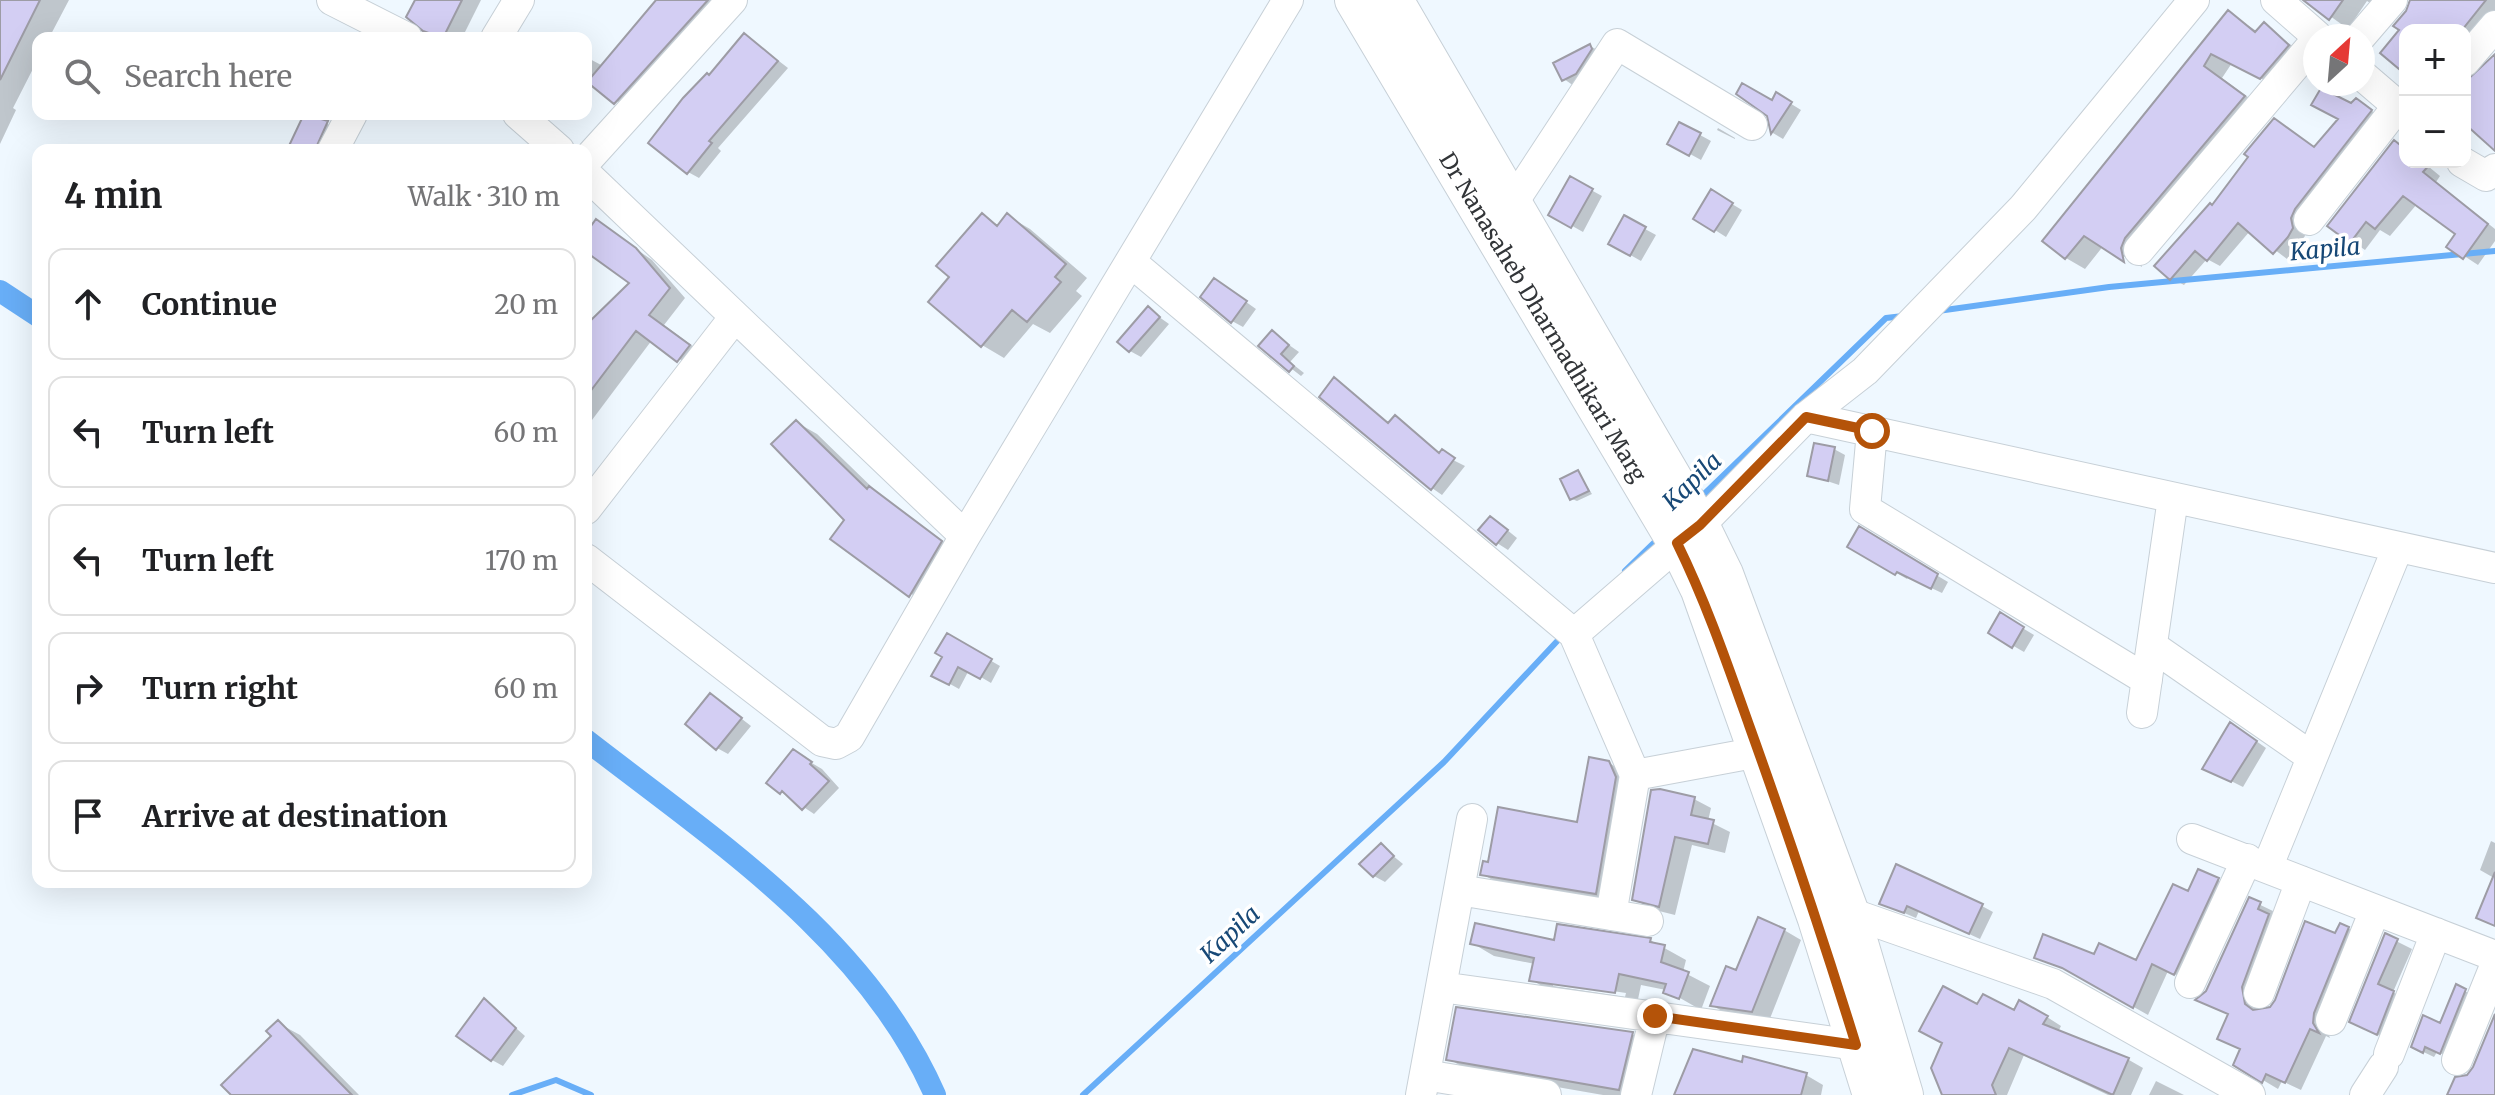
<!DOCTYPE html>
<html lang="en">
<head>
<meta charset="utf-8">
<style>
  :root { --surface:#fff; --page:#f2f2f2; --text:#202124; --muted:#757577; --line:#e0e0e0 }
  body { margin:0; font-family:Merriweather,serif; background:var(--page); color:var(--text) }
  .controls { position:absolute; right:24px; top:24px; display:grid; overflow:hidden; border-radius:16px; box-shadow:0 8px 32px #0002 }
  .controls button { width:72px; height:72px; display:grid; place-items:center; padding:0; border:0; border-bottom:2px solid var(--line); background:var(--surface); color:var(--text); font:40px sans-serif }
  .compass { position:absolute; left:2303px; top:24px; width:72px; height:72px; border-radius:50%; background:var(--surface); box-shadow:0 8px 32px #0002; rotate:26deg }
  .stop { position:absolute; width:24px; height:24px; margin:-18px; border:6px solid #b45309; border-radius:50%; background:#fff }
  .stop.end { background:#b45309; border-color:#fff; box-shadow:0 2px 8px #0008 }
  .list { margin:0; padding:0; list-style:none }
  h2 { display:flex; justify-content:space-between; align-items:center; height:104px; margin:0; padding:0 32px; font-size:34px }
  h2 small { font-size:26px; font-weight:400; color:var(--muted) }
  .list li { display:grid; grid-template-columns:52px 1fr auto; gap:24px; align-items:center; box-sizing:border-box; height:112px; margin:0 16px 16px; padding:0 16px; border:2px solid var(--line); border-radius:16px }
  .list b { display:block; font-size:30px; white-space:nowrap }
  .list em { font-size:26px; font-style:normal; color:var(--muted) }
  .icon { flex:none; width:44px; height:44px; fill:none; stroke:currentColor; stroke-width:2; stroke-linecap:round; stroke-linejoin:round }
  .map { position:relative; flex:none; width:2495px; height:1095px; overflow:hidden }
  .search { position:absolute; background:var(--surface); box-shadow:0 8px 32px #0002; left:32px; top:32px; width:560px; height:88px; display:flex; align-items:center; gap:20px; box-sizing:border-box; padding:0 28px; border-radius:16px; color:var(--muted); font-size:30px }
  .panel { position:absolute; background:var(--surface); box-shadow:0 8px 32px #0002; left:32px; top:144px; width:560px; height:744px; border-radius:16px }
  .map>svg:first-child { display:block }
  .shadow { fill:#0003; fill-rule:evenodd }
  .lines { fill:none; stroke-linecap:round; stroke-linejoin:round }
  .stream { stroke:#68aef7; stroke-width:6 }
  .canal { stroke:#68aef7; stroke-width:22 }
  .building { fill:#d3cef3; stroke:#9d9ca5; stroke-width:2 }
  .minor-casing { stroke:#c7d0d7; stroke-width:32 }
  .major-casing { stroke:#c7d0d7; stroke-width:40 }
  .minor { stroke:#fff; stroke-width:30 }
  .major { stroke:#fff; stroke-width:38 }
  .route { stroke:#b45309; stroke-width:10 }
  .labels { text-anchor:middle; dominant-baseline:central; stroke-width:7; stroke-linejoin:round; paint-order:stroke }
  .street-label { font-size:22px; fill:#323538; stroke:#fff }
  .water-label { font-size:24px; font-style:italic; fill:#174876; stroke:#fff }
</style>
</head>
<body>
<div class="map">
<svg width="2495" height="1095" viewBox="0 0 2495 1095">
  <rect width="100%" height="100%" fill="#eff8ff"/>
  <path class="shadow" d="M0,0H69L49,38H38V59L13,108L16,110L0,144Z
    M417,0H481L462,38H443L409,17Z
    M660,0H731L629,110L586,78V57L603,66Z
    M2308,0H2397L2385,12L2367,1L2348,29Z
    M2410,0H2495V22L2465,59V30H2405V71L2401,31Z
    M2229,13L2258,32L2264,25L2307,57L2281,89L2232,63L2222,78L2264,109L2140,259L2142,267L2104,245L2085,269L2066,258Z
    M745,35L788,68L718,148L721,151L699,178L688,172L710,77Z
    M1590,46L1601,52L1574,86L1564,79Z
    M1777,95L1801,110L1783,139L1773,133L1769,114Z
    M2357,100L2383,119L2303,226L2305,236L2287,259L2250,231L2220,266L2207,259L2184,285L2171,278L2213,207L2275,120L2315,148Z
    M306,114L338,129L327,150H288Z
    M1680,124L1711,141L1701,160L1670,143Z
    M1718,128L1735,138V139L1717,130Z
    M2405,150V162H2423L2440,176L2436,182L2495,229V241L2478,265L2449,246L2457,234L2417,204L2390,236L2380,230L2365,250L2330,226Z
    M1571,179L1602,196L1583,232L1551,214Z
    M1712,192L1742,210L1726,237L1696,218Z
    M982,216L1000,226L1008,216L1030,229L1087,278L1076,291L1082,296L1050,333L1033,324L1004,358L982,345L952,277Z
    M1625,218L1656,235L1641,261L1611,244Z
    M597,222L652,260L685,298L664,325L705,355L694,369L652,340L586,428V328L632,283L586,249V237Z
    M1225,287L1256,309L1243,327L1232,321Z
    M1148,309L1169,324L1141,357L1130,351Z
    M1272,333L1299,352L1290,362L1304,373L1301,376L1261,345Z
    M1334,380L1390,424L1395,418L1441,454L1465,466L1442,495L1432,488Z
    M796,422L817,434L880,495L961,554L930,607L832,538L846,520Z
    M1834,449L1845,455L1839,485L1809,475Z
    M1578,472L1592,494L1577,501L1572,499Z
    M1501,525L1517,538L1508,550L1497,543Z
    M1859,529L1948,582L1942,593L1908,577L1907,579L1850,546Z
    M2001,615L2034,635L2024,652L1991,633Z
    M948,636L1000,666L991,683L969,670L959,689L934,675L944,656Z
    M711,695L751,726L728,754L717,748Z
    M2242,731L2266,748L2243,787L2205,768Z
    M793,752L822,769L839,788L814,814L768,783Z
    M1609,763L1632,776L1619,906L1505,887L1482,874L1489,864L1578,825Z
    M1694,799L1711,808L1708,821L1730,832L1725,853L1692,845L1675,915L1651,909L1634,899Z
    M2491,841L2495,843V926L2478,917L2494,878L2480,870Z
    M1381,846L1403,864L1385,882L1374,876Z
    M2218,880L2233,888L2190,982L2168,971L2148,1015L2079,976L2037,957H2095L2137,963L2189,894Z
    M2250,900L2275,912L2256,997L2259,1011L2271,1009L2336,936L2348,928L2363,937L2328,1033L2330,1038L2326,1036L2301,1090L2282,1081L2278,1089L2236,1064L2242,1050L2230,1015L2198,1000L2208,992Z
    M1881,903L1982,906L1993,912L1980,939L1919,911L1916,918Z
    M1784,930L1801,940L1769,1021L1729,1015L1713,1006L1737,973Z
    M2386,936L2412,949L2393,992L2408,1001L2392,1041L2366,1030Z
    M1650,940L1686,960L1683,972L1710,986L1701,1010L1666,990L1641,985L1637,1004L1553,993L1532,980L1535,964L1494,956L1472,943ZM1553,982L1626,993L1625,997L1553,986Z
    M2457,987L2476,997L2451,1058L2437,1052L2434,1057L2413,1047L2441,1025Z
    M485,1001L525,1036L503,1066L492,1060Z
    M1978,1007L2047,1017L2061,1026L2058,1032L2129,1060L2143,1068L2131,1095H2108L2024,1055L2007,1095H1943Z
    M278,1023L300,1035L359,1095H233L274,1036Z
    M1632,1034L1654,1047L1643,1095H1603L1471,1072L1449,1059Z
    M1743,1064L1806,1075L1823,1085L1821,1095H1677Z
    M2156,1081L2184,1095H2149Z"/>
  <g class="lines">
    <path class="stream" d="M1938,311L2109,287L2495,251
      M1699,499L1886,318L1903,316
      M1625,571L1660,537
      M512,1095L556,1080L591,1095
      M1083,1095L1444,762L1561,637"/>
    <path class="canal" d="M0,291L38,316
      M586,740C716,841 867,939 935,1095"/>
  </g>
  <path class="building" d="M0,0H40L0,80Z
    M415,0H462L443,38L423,31L406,17Z
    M656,0H708L614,104L587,82Z
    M2303,0H2343L2329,20Z
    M2410,0H2486L2462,30H2405V74L2380,53L2399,30L2393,26L2406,11Z
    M2228,10L2255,32L2264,22L2289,45L2260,79L2211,54L2204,66L2245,96L2125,238L2121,248L2124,262L2084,236L2065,259L2042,241Z
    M744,33L778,61L709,141L712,143L687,174L648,143L683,98L707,73L709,75Z
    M1590,44L1592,49L1576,74L1562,81L1553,63Z
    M2495,54V151L2465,124V82Z
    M1742,83L1772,100L1776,92L1792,102L1771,134L1767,116L1736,94Z
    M2321,88L2351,103L2356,98L2372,110L2295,209L2291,218L2293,228L2288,237L2273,254L2238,223L2207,261L2195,251L2170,280L2154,266L2210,203L2212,205L2248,157L2244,154L2274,118L2314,147L2338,119L2311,105Z
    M304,114L328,121L315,150H287Z
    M1679,122L1701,133L1689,156L1667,144Z
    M2394,140L2405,149V162H2432L2423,172L2488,224L2463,259L2446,247L2455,234L2403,196L2375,229L2366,222L2350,243L2327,226Z
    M1570,176L1593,189L1571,228L1548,215Z
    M1711,189L1733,203L1714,232L1693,219Z
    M982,213L997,226L1007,213L1066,264L1055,277L1061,282L1027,322L1012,310L981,347L928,302L949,277L936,266Z
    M1624,215L1646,227L1630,256L1608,244Z
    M596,219L636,248L670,288L649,315L690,345L677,362L636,331L586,397V325L629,283L586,252V233Z
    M1214,278L1247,301L1231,323L1200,297Z
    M1148,306L1160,317L1129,352L1117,342Z
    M1272,330L1289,345L1281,354L1294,366L1289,372L1258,346Z
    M1334,377L1388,423L1395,415L1439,453L1442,449L1455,458L1431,490L1319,397Z
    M796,420L867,489L869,486L942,541L909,597L830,539L844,520L771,444Z
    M1814,443L1835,447L1828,481L1807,476Z
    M1578,470L1589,491L1570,500L1560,479Z
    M1490,516L1508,530L1496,545L1478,530Z
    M1859,526L1938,574L1931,589L1897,572L1895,575L1847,547Z
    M2000,612L2024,627L2012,648L1988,633Z
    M947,633L992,659L980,679L958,667L949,685L931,676L942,657L935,653Z
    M710,693L742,718L716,750L685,724Z
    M2230,722L2257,741L2231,782L2202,769Z
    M793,749L812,762L810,764L829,781L802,810L782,791L780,794L766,783Z
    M1589,757L1609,761L1616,777L1596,894L1480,875L1483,861L1488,862L1498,807L1577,822Z
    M1660,789L1695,797L1691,815L1714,820L1708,844L1675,837L1659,907L1632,900L1651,790Z
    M1381,843L1394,856L1373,877L1359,864Z
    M1896,864L1983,904L1969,934L1907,906L1904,913L1879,904Z
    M2198,869L2219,878L2174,975L2152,964L2133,1008L2062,968L2034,958L2043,934L2094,954L2099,943L2136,960L2173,884L2188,891Z
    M2495,872V926L2476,918Z
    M2249,897L2261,902L2258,909L2269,914L2242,987L2245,1004L2253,1010L2270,1007L2275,1000L2305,921L2335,933L2340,923L2349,927L2314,1013L2313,1023L2319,1033L2310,1029L2285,1083L2266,1074L2262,1083L2233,1065L2240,1049L2217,1039L2228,1014L2195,1000L2206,991Z
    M1758,917L1785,929L1752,1012L1710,1006L1726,966L1736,970Z
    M1475,923L1554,940L1557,924L1651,938L1650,942L1665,945L1661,962L1689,972L1679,999L1663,993L1666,984L1619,974L1615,993L1529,981L1534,958L1470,944Z
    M2385,933L2398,939L2378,984L2394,991L2377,1035L2349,1022Z
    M2456,984L2466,989L2440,1054L2425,1047L2423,1053L2411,1047L2423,1015L2440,1023Z
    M1943,986L1977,1004L1983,994L2014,1010L2019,1000L2048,1016L2043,1024L2129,1058L2113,1095L2009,1048L1992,1085L1996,1095H1942L1931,1068L1942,1043L1919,1031Z
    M484,998L516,1028L491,1061L456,1036Z
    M1456,1007L1633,1032L1619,1090L1446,1060Z
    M2495,1014V1095H2447L2455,1077L2467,1075L2473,1067Z
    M278,1020L352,1095H231L221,1085L271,1036L266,1031Z
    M1693,1049L1742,1062L1743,1056L1807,1073L1801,1095H1674Z"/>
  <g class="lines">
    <defs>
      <path id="minor" d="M332,0L407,38
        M2276,0L2317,36
        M2361,36L2392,0
        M496,38L519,0
        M2465,61L2495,26
        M2363,76L2405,112
        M518,114L559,150
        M333,150L352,114
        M586,161L732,0
        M2462,162L2486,176L2495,169
        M586,174L965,536L1288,0
        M1498,214L1512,204L1617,44L1752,125
        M2309,220L2398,106
        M2139,250L2315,42
        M1132,263L1574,634L1635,775L1611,915
        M1806,417L2495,568
        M1872,431L1865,509L2147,680
        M586,509L734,318
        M586,559L822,741L836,744L849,737L965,536
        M1574,634L1700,525L1806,417L1865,371L2023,208L2194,0
        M2152,646L2312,757
        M2142,713L2173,498
        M1635,775L1759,752
        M2192,839L2495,956
        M2267,868L2398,547
        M1459,890L1648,921
        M1834,916L1850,913L2053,984L2250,1095
        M2190,983L2247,859
        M1441,987L1856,1045
        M2259,993L2301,881
        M2331,1020L2375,910
        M2389,1054L2436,933
        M2457,1060L2495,966
        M1425,1075L1546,1095
        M1421,1095L1472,819
        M1636,1095L1655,1016
        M2365,1095L2383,1067"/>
      <path id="major" d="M1354,0L1677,543L1700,590L1817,919L1872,1095
        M1394,0L1700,525L1724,574L1850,913L1904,1095"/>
    </defs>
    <use href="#minor" class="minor-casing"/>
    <use href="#major" class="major-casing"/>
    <use href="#minor" class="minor"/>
    <use href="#major" class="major"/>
  </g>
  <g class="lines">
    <path class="route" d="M1655,1016L1856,1045C1823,938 1787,831 1749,725C1727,663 1706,602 1677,543L1700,525L1806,417L1872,431"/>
  </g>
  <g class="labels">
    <g class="street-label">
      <text transform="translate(1543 317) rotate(59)">Dr Nanasaheb Dharmadhikari Marg</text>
    </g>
    <g class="water-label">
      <text transform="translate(2325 249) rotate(-5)">Kapila</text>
      <text transform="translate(1692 481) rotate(-44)">Kapila</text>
      <text transform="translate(1230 934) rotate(-43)">Kapila</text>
    </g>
  </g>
</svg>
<div class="controls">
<button>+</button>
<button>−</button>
</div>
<svg class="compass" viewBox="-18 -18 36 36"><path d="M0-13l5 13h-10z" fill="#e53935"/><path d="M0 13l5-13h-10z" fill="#757577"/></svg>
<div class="stop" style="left:1872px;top:431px"></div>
<div class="stop end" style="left:1655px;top:1016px"></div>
<div class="search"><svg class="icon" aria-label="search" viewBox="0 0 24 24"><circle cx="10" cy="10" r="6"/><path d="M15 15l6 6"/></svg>Search here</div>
<section class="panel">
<h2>4 min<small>Walk · 310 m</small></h2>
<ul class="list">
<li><svg class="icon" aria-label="ahead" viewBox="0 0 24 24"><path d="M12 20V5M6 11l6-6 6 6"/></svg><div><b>Continue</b></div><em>20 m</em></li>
<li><svg class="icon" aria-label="left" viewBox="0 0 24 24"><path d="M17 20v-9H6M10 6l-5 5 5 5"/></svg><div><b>Turn left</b></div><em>60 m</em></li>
<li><svg class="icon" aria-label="left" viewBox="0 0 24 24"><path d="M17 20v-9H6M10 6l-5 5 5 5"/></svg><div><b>Turn left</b></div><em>170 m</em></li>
<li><svg class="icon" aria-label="right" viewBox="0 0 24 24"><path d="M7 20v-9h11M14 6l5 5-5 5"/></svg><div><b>Turn right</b></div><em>60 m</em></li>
<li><svg class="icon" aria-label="arrive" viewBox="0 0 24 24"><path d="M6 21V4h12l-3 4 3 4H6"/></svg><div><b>Arrive at destination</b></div></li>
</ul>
</section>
</div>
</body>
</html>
